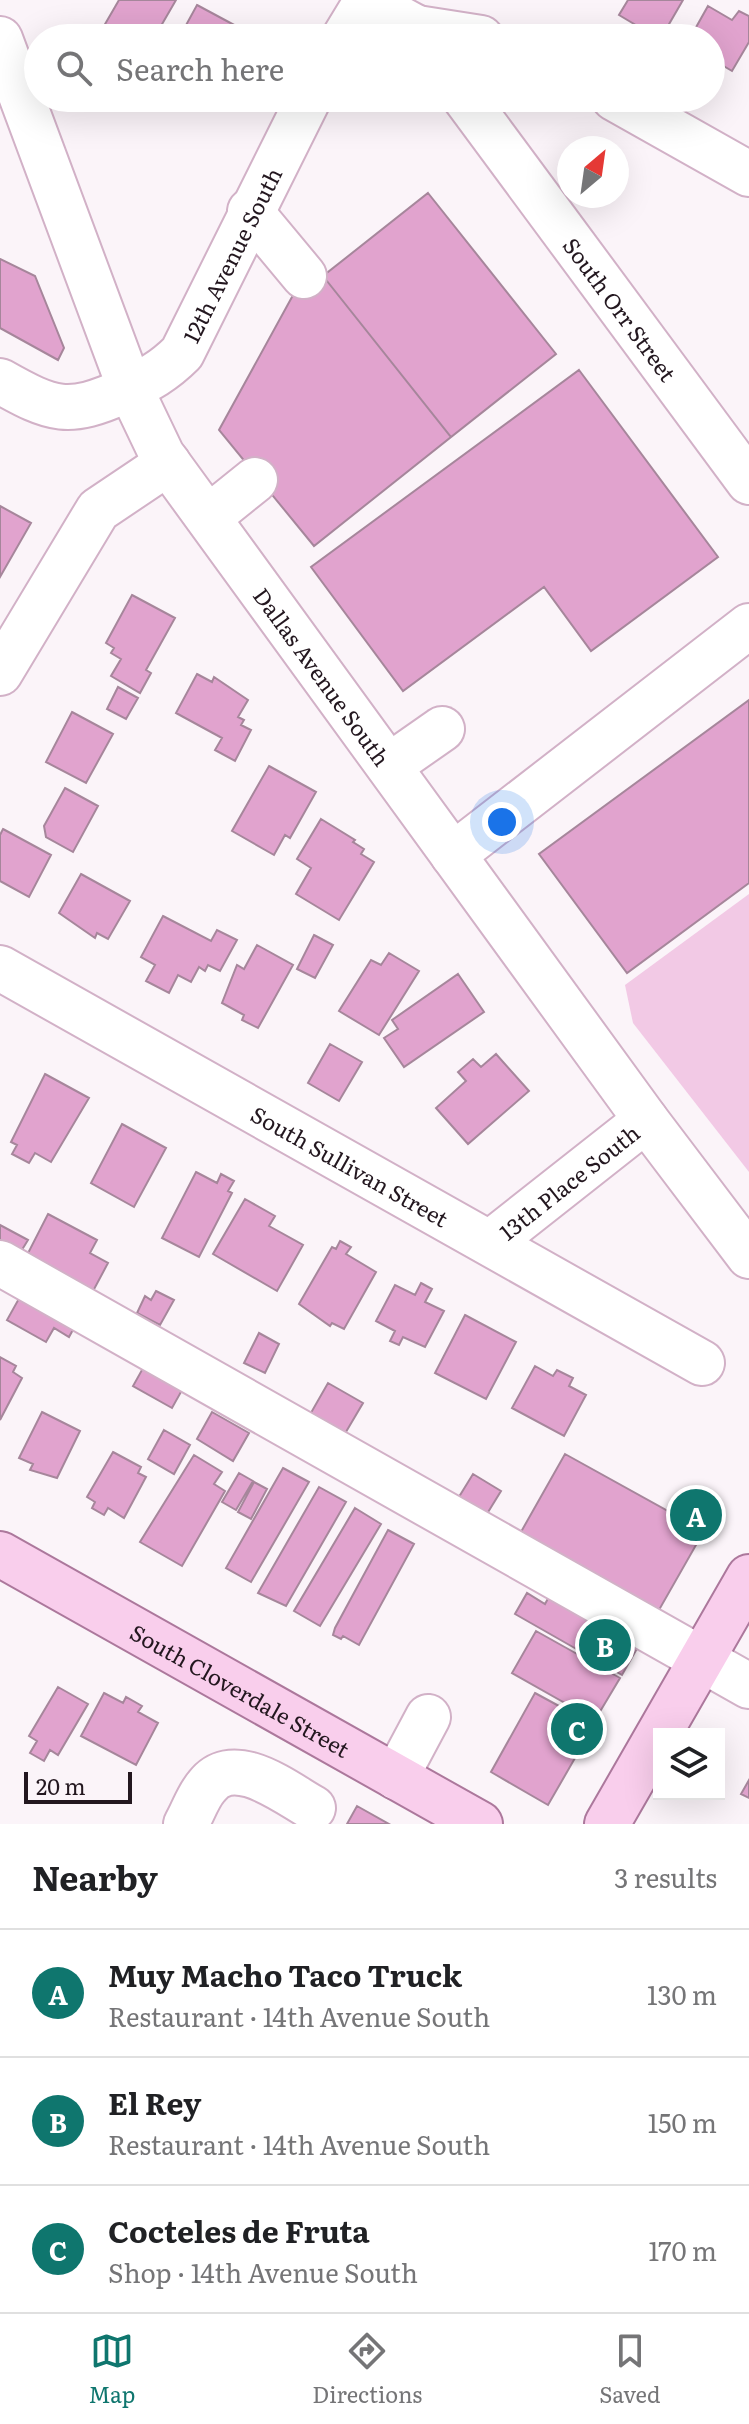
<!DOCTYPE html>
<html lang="en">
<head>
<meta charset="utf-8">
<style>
  :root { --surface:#fff; --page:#f6f6f6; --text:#202124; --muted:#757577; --line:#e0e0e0; --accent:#0f766e }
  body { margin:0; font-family:Literata,serif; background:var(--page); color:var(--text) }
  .controls { position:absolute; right:24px; bottom:24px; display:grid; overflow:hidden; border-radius:0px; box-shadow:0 8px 32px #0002 }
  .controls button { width:72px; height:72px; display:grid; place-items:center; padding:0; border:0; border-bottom:2px solid var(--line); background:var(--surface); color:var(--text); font:40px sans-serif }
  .compass { position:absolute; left:557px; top:136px; width:72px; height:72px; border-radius:50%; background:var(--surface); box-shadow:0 8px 32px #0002; rotate:29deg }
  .scale { position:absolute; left:24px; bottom:20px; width:108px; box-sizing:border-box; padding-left:8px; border:4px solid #23171f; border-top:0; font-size:22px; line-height:28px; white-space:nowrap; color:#23171f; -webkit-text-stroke:6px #fbf4f9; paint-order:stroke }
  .you { position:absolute; left:502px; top:822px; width:28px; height:28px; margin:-20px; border:6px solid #fff; border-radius:50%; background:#1a73e8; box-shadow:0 0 0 12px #1a73e833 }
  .badge { display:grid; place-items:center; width:52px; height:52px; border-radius:50%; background:var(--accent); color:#fff; font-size:26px; font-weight:700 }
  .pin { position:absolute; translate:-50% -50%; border:4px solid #fff; box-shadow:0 2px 8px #0006 }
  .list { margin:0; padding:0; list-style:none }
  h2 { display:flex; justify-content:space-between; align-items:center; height:104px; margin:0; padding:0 32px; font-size:34px }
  h2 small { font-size:26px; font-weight:400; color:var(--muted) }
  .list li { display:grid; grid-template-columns:52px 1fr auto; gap:24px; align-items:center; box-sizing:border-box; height:128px; padding:0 32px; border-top:2px solid var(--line) }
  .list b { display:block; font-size:30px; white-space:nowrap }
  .list p { margin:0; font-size:26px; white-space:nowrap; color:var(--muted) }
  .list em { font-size:26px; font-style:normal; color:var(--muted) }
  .icon { flex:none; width:44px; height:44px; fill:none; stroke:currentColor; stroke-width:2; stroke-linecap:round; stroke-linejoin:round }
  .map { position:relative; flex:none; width:749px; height:1824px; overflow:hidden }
  .search { position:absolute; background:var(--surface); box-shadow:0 8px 32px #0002; left:24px; right:24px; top:24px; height:88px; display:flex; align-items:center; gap:20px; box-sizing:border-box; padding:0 28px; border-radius:44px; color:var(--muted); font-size:30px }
  .sheet { height:488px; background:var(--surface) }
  nav { display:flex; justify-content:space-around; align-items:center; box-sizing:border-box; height:112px; border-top:2px solid var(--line); background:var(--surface); font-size:22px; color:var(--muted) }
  nav a { display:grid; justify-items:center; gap:4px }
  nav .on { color:var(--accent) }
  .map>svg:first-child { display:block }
  .green { fill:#f2c9e5 }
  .building { fill:#e1a3ce; stroke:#a6869b; stroke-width:2 }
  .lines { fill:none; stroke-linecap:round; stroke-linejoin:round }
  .minor-casing { stroke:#d2b1c7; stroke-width:48 }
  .major-casing { stroke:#ac789c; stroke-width:48 }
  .minor { stroke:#fff; stroke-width:44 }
  .major { stroke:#f9ceec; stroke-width:44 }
  .labels { text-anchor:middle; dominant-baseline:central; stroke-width:6; stroke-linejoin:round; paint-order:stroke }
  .street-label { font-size:22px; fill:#23171f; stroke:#fbf4f9 }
</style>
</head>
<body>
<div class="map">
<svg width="749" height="1824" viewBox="0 0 749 1824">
  <rect width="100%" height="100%" fill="#fbf4f9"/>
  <path class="green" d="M749,894V1172L633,1023L625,985Z"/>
  <path class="building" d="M119,0H176L154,38H97Z
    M628,0H683L665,31L660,28L656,37L619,15Z
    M197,5L238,27L232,38H179Z
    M708,6L732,20L739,11L749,16V42L732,71L715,61L711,64V38H690Z
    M224,98H249L243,108Z
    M428,193L556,354L451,437L323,276Z
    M0,259L35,276L64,348L58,360L0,328Z
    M323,276L451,437L314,546L219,430L292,297Z
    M579,370L718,557L591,651L544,587L403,691L311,567Z
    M0,506L31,523L0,577Z
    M132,595L175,618L146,670L151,673L140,693L111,676L121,659L111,653L114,648L106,643Z
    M197,674L212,682L214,677L248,700L238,717L244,720L241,725L251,730L235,761L215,750L222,738L176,713Z
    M118,687L138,698L126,719L107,709Z
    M749,700V883L627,973L539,854Z
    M72,712L113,734L86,783L46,762Z
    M269,766L316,792L290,838L285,835L274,855L232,831Z
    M65,788L98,806L73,852L46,837L44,826Z
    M321,819L355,840L353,842L364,849L361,854L374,862L339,920L296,894L311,868L297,859Z
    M3,829L51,855L29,897L0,881V835Z
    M81,874L130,901L108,939L97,933L95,938L59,913Z
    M163,916L211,941L217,930L237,940L220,971L208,965L205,971L199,967L191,982L178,975L169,993L146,981L155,965L141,957Z
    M314,935L333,945L315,978L297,969Z
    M257,945L293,965L258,1028L242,1020L244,1015L222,1003L237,965L244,969Z
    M389,953L419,971L379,1035L339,1011L371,960L381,965Z
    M458,974L484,1012L404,1067L384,1038L398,1029L392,1020Z
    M330,1044L362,1062L339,1101L308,1083Z
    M496,1054L529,1091L468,1144L436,1108L466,1081L458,1072L473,1059L481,1067Z
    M45,1074L89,1098L51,1162L35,1153L29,1163L12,1154L17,1145L11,1142Z
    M122,1124L166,1148L134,1207L91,1183Z
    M196,1172L217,1183L221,1174L234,1181L228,1191L232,1193L199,1257L162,1238Z
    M245,1199L275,1216L269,1226L303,1245L277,1291L213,1254Z
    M48,1214L97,1240L90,1253L108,1263L92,1293L25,1259Z
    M0,1225L28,1240L17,1258L0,1249Z
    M340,1241L351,1247L346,1254L376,1272L344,1329L332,1323L330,1326L299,1304L332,1247L336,1249Z
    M421,1283L432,1289L425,1302L444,1311L425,1347L403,1337L399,1345L390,1341L395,1331L376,1321L395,1285L415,1295Z
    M26,1286L80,1317L69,1337L54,1328L46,1342L7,1320Z
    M156,1291L174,1300L160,1325L137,1313L145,1296L151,1300Z
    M465,1315L516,1342L486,1399L435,1373Z
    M259,1333L279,1344L265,1373L244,1363Z
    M0,1357L16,1366L13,1372L22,1378L0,1420Z
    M147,1361L186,1383L172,1408L133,1386Z
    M535,1366L553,1376L557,1370L573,1378L569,1386L586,1395L564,1436L512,1408Z
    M328,1383L363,1403L343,1437L308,1418Z
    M42,1412L80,1431L57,1478L30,1470L33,1464L19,1458Z
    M212,1412L249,1433L233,1461L197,1439Z
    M164,1430L190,1445L174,1474L148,1459Z
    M113,1452L141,1467L138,1473L146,1477L124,1518L108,1508L104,1515L92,1508L95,1502L87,1497Z
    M565,1454L704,1531L655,1617L517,1539Z
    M194,1455L222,1472L214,1484L225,1491L182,1566L140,1542Z
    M283,1468L309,1482L251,1582L226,1568Z
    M239,1473L253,1481L236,1510L222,1502Z
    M473,1474L501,1491L482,1522L454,1505Z
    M254,1482L267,1489L251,1519L238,1512Z
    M319,1487L346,1502L286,1606L258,1593Z
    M355,1508L381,1524L320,1626L294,1611Z
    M388,1530L414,1544L359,1645L343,1636L341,1639L333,1635L335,1628Z
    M557,1582L647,1631L622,1675L515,1614L527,1593L545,1604Z
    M536,1631L620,1678L595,1720L512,1673Z
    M58,1687L88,1704L58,1755L50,1750L44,1761L30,1753L37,1741L29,1736Z
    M104,1693L123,1703L126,1697L142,1706L138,1712L158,1723L136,1765L81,1736Z
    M535,1693L594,1725L548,1805L491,1772Z
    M749,1780V1798L741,1794Z
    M357,1806L389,1824H347Z"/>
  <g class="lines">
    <defs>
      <g id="minor">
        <path d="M365,0L417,28L424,38"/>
        <path d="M417,28L481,38"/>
        <path d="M344,38L367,0"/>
        <path id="s1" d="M0,39L130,388L162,455L646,1120L749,1256"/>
        <path id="s2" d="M465,98L749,482"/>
        <path d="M614,98L749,174"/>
        <path d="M250,211L304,276"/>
        <path id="s3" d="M0,381C53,411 68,416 124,391C148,380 164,371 182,353L309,98"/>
        <path d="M209,517L255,480"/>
        <path d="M0,673L98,510L168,463"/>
        <path d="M389,766L442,729"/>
        <path d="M453,855L749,626"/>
        <path id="s4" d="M0,968L702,1363"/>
        <path id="s5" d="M490,1243L646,1120"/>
        <path d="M0,1263L749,1686"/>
        <path d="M396,1777L428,1717"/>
        <path d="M186,1824C193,1812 198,1796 207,1786C234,1751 286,1793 313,1808"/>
      </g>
      <g id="major">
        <path id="s6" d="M0,1554L480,1824"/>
        <path d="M607,1824L749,1577"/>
      </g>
    </defs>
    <use href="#minor" class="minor-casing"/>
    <use href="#major" class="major-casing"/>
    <use href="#minor" class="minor"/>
    <use href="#major" class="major"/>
  </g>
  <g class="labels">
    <g class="street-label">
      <text stroke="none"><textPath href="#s3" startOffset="312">12th Avenue South</textPath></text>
      <text stroke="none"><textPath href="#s2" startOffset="262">South Orr Street</textPath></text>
      <text stroke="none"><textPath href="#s1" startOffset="720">Dallas Avenue South</textPath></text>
      <text stroke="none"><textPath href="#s4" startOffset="402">South Sullivan Street</textPath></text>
      <text stroke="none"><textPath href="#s5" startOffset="100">13th Place South</textPath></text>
      <text stroke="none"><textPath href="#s6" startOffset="276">South Cloverdale Street</textPath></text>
    </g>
  </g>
</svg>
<div class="controls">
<button><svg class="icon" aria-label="layers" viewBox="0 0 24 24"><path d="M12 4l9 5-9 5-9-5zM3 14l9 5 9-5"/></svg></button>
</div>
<svg class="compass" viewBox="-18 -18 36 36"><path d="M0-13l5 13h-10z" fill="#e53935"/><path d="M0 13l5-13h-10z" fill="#757577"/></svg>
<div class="scale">20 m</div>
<div class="you"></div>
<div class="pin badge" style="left:696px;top:1515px">A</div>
<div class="pin badge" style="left:605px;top:1645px">B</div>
<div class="pin badge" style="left:577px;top:1729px">C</div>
<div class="search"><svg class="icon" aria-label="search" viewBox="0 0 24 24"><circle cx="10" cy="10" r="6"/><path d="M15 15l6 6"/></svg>Search here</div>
</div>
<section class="sheet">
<h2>Nearby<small>3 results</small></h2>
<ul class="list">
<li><span class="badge">A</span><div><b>Muy Macho Taco Truck</b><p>Restaurant · 14th Avenue South</p></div><em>130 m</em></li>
<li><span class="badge">B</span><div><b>El Rey</b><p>Restaurant · 14th Avenue South</p></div><em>150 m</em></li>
<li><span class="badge">C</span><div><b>Cocteles de Fruta</b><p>Shop · 14th Avenue South</p></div><em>170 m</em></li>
</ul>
</section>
<nav>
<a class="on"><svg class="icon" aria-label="map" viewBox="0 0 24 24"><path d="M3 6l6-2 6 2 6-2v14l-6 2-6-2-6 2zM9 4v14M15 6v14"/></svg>Map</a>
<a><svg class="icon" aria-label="directions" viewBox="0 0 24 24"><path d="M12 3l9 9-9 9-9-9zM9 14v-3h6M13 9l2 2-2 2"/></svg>Directions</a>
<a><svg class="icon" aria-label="saved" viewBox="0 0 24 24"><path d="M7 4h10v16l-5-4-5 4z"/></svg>Saved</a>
</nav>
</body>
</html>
